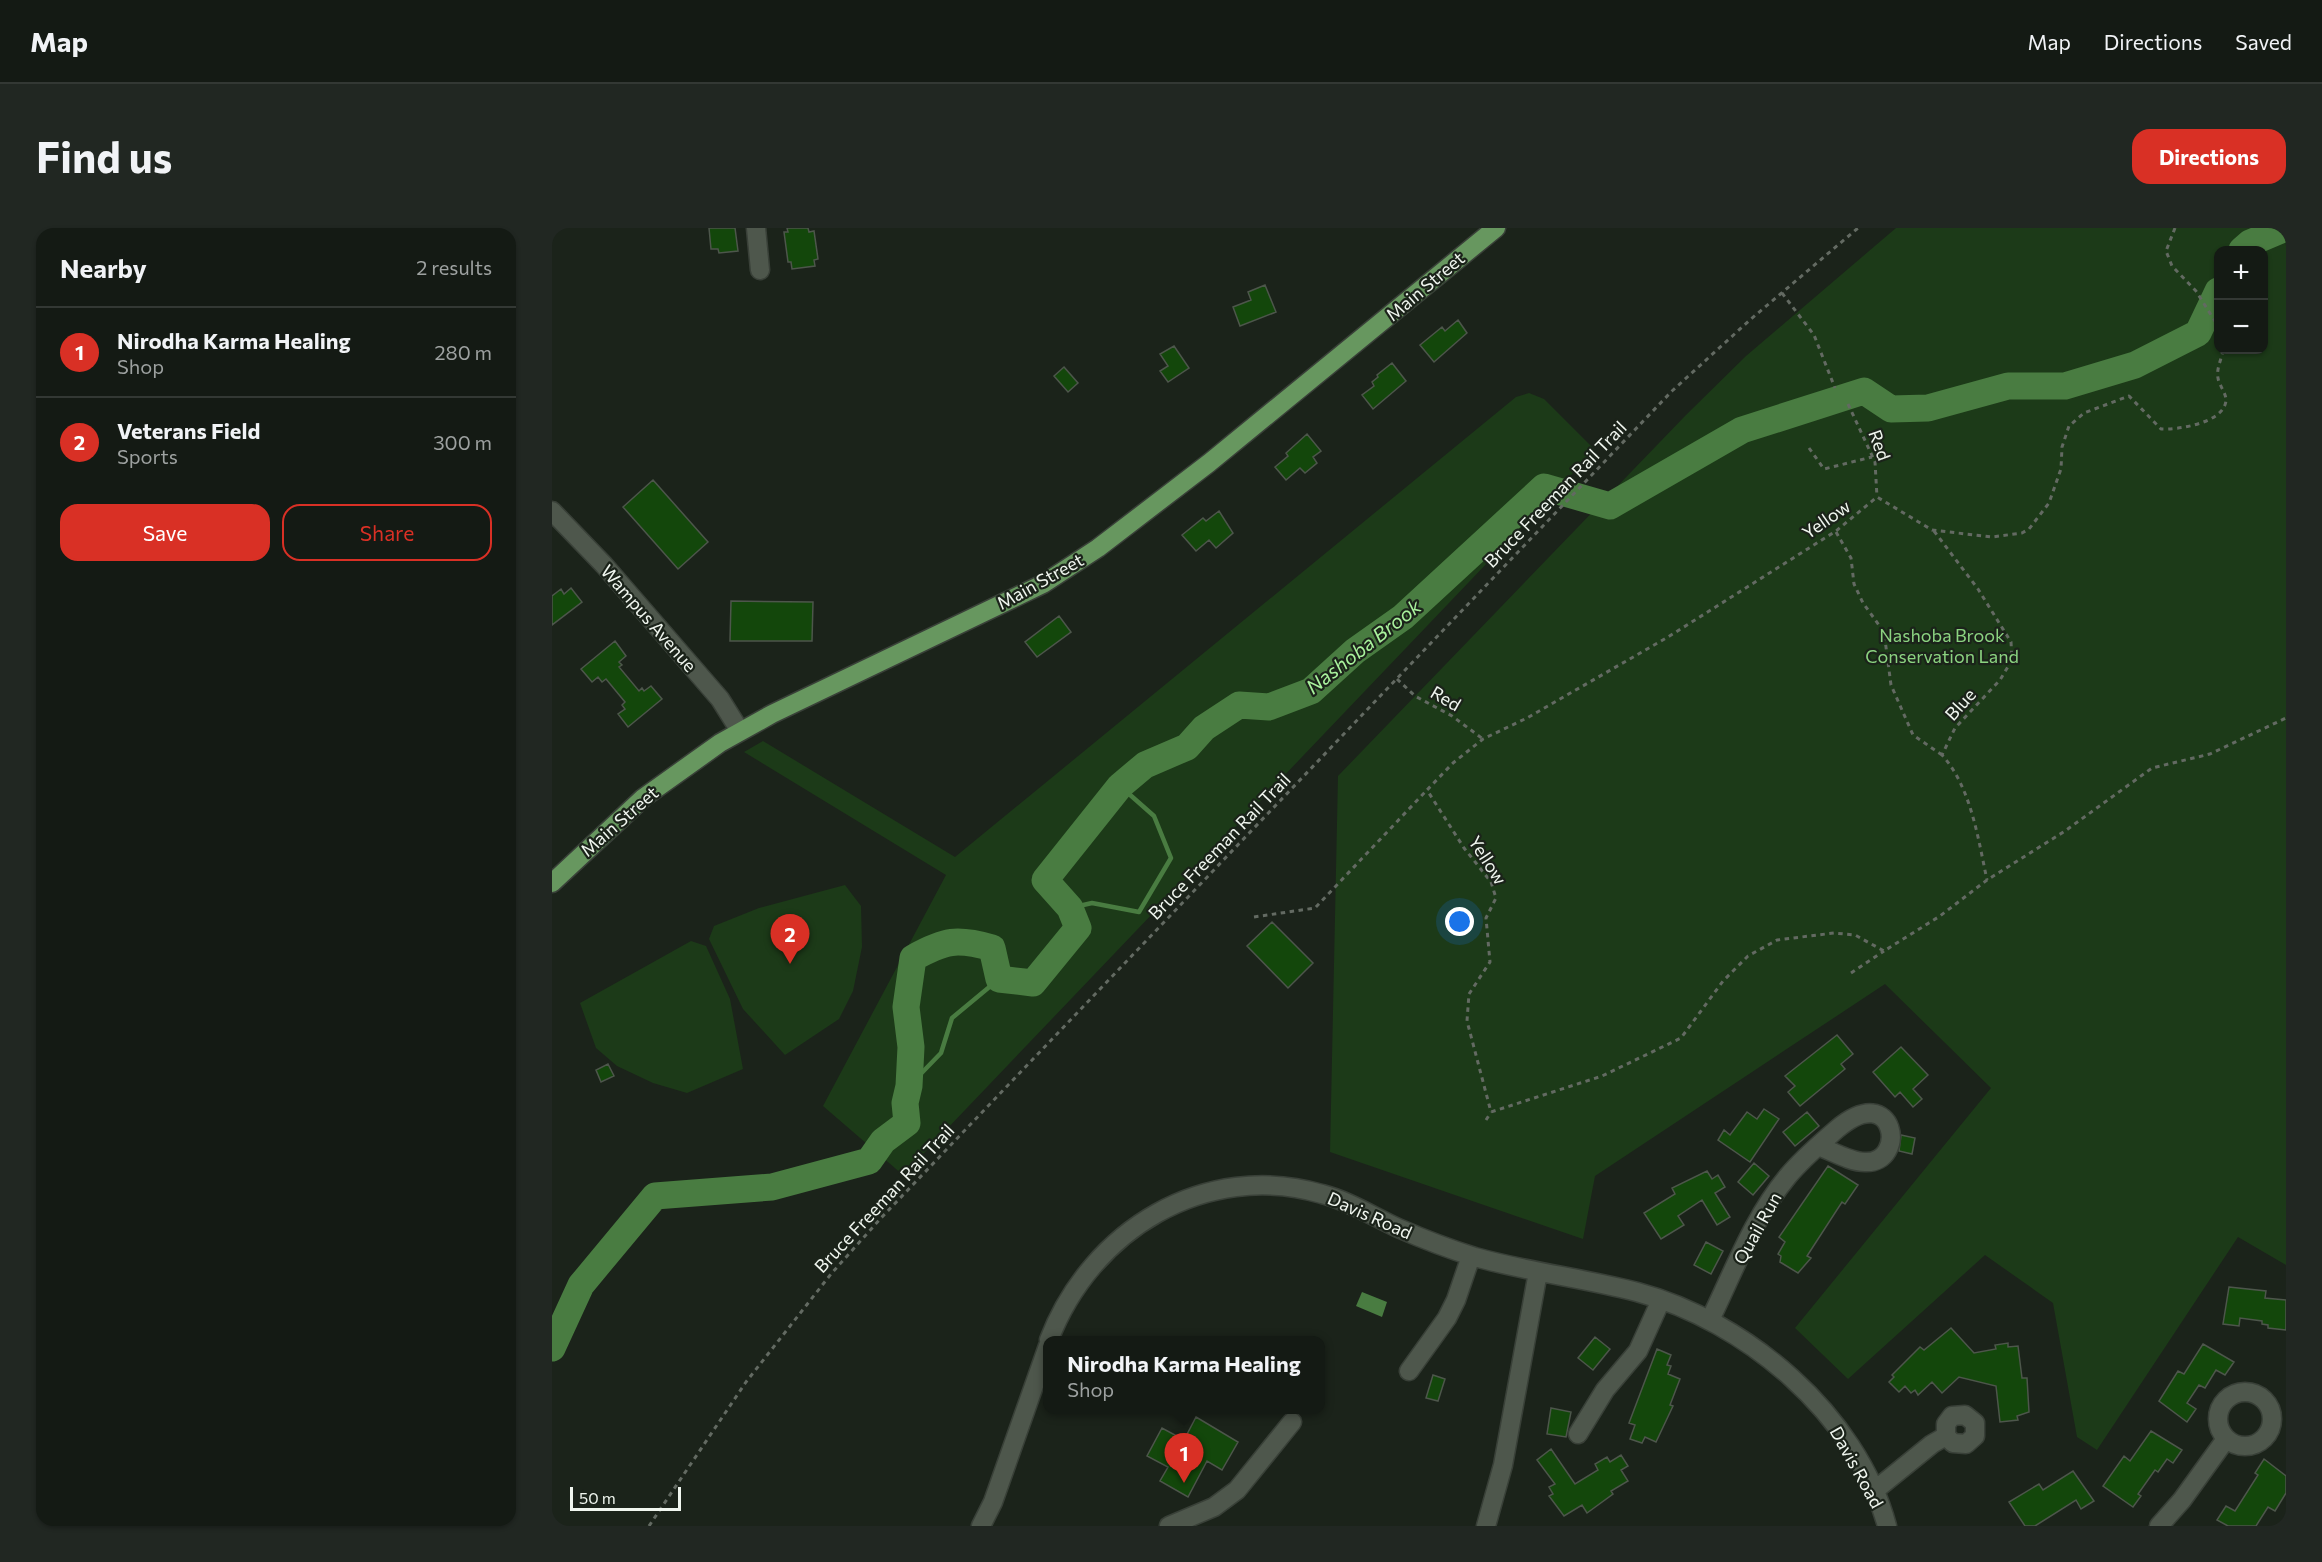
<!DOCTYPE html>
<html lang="en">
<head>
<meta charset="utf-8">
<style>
  :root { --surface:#141a14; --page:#212722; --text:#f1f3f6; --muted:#9da1a0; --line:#333834; --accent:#d93025 }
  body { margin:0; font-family:Commissioner,sans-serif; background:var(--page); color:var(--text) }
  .controls { position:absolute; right:18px; top:18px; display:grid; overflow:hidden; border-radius:12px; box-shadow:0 2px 4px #0004 }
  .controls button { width:54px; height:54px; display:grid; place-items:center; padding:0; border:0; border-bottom:2px solid var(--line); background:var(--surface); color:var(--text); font:30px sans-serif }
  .scale { position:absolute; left:18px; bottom:15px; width:111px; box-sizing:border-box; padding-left:6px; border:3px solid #f0f6ef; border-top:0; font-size:16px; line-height:21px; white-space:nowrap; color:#f0f6ef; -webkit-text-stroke:4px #1b231a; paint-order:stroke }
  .you { position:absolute; left:908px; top:694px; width:21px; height:21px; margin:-15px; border:4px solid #fff; border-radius:50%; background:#1a73e8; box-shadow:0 0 0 9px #1a73e833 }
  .badge { display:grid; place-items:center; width:39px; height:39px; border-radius:50%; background:var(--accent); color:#fff; font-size:20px; font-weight:700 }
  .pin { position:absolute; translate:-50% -50px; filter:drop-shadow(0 2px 3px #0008) }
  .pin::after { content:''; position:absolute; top:32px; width:21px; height:18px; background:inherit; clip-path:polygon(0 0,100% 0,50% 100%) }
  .popup { position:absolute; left:491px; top:1108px; width:282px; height:78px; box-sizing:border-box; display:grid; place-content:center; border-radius:12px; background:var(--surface); filter:drop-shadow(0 2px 4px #0005); font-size:20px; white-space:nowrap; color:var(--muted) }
  .popup b { font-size:22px; color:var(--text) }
  .popup::after { content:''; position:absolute; left:50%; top:100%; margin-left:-12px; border:12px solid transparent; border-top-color:var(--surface) }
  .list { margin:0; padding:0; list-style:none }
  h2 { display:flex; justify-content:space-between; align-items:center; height:78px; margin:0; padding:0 24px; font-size:26px }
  h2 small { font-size:20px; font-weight:400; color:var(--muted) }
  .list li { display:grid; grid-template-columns:39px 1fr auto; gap:18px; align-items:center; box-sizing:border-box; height:90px; padding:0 24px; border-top:2px solid var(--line) }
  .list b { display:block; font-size:22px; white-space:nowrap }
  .list p { margin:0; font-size:20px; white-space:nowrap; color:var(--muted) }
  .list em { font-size:20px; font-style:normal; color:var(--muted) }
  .actions { display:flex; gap:12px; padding:18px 24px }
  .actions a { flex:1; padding:14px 0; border:2px solid var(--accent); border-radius:18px; text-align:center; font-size:21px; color:var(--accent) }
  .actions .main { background:var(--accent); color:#fff }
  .map { position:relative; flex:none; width:1734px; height:1298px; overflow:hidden; border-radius:18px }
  header { display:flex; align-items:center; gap:36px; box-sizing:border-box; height:84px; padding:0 30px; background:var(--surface); border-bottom:2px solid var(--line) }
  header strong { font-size:28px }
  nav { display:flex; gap:33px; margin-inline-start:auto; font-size:21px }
  .intro { display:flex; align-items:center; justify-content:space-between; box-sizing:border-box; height:144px; padding:0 36px }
  h1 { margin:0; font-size:42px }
  .button { padding:15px 27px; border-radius:18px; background:var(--accent); color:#fff; font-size:21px; font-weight:700 }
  main { display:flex; gap:36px; padding:0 36px }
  aside { flex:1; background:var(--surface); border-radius:18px; box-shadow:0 2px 4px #0004 }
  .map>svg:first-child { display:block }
  .green { fill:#1c3a18; fill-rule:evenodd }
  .water { fill:#497c41 }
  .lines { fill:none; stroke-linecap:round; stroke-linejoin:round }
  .stream { stroke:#497c41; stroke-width:4.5 }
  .river { stroke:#497c41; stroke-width:27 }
  .building { fill:#13470b; stroke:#4d564b; stroke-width:1.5 }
  .minor-casing { stroke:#394038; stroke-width:21 }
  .major-casing { stroke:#394038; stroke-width:21 }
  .path { stroke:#636a62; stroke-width:3; stroke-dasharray:4.5 4.5; stroke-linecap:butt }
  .minor { stroke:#4e574c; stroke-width:18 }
  .major { stroke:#67975f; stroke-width:18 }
  .labels { text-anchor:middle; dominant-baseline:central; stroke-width:4.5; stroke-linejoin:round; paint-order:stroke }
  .street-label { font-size:18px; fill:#f0f6ef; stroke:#1b231a }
  .park-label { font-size:18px; fill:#8bd380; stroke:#1b231a }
  .water-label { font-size:20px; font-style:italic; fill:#a9f29d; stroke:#1b231a }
</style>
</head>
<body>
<header>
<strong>Map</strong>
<nav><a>Map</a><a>Directions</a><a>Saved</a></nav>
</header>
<div class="intro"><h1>Find us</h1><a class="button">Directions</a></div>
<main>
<aside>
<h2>Nearby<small>2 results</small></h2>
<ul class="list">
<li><span class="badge">1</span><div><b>Nirodha Karma Healing</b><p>Shop</p></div><em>280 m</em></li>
<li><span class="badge">2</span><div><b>Veterans Field</b><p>Sports</p></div><em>300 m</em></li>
</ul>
<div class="actions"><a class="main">Save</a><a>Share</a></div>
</aside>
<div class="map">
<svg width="1734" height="1298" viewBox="0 0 1734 1298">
  <rect width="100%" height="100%" fill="#1b231a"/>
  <path class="green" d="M1344,0H1734V1037L1686,1009L1545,1222L1525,1209L1501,1075L1433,1027L1296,1151L1243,1100L1439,860L1333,756L1043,948L1031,1011L778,924L786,548L1134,187L1194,128ZM1712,22V122H1666V22Z
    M977,165L992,171L1043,222L351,947L271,878L394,647L192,524L211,513L403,629L964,169Z
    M293,657L309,678L310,719L301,763L287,791L233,827L191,781L157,711L162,698L207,680Z
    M139,713L154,718L178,771L191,841L135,865L101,855L65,838L44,820L28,775Z"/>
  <path class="water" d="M810,1064L835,1074L830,1089L804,1078Z"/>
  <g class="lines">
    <path class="stream" d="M518,680L540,675L587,684L619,630L602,588L568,558
      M357,858L389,825L400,790L447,751"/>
    <path class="river" d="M1690,22L1698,15L1734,0
      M0,1120L29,1057L103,968L220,959L317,933L331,913L355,895L353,875L357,858L359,819L354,779L361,730C393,712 405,710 440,720L447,751L481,755L526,700L518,680L493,652L568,558L593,537L635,519L652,500L687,477L717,479L759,463L803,423L851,389L992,259L1058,278L1190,202L1312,163L1339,181L1376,180L1456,158H1513L1583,137L1646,105L1666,63"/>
  </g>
  <path class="building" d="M157,0H183L186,23L167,25L166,21H159Z
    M235,0H256L257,4L262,3L266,31L262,32L263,38L240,41L239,34H236L232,4H236Z
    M713,57L724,84L688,98L681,79L699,72L696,64Z
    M906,92L915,105L882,134L868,117L890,99L893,103Z
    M622,118L637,140L616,154L608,143L616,138L608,126Z
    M840,135L854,153L821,181L810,167L822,158L820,154L826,149L825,147Z
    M512,139L526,155L516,164L502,148Z
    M755,206L769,223L761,229L765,235L753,245L748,240L734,252L723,239L736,228L734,225Z
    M101,252L156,314L126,341L71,279Z
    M667,283L681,305L664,320L657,312L644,323L630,307L651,290L654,293Z
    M19,360L30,374L0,397V368L9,361L12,366Z
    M179,373L261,374L260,413H178Z
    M507,388L519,404L485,429L473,414Z
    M63,413L74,428L67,434L70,437L67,439L87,463L90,460L92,463L99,458L110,471L76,499L66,486L73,481L70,477L73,474L54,451L50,454L46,449L40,454L29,441Z
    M720,694L761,735L736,760L695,718Z
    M1285,807L1301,826L1289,836L1293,841L1248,878L1236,864L1243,858L1233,848Z
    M1349,819L1376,847L1361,861L1370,871L1361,879L1348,864L1343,869L1321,844Z
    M56,836L62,848L49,854L44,842Z
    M1212,881L1227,891L1198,934L1166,912L1172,902L1178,907L1195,884L1205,891Z
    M1255,884L1267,898L1243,918L1231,904Z
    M1349,907L1363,910L1360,926L1347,923Z
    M1202,935L1217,948L1201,967L1186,954Z
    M1276,938L1306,957L1293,976L1290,974L1255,1028L1259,1030L1246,1045L1228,1034L1229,1028L1226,1026L1233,1014L1227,1009Z
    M1155,943L1160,951L1166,947L1173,959L1163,965L1178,989L1165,997L1150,972L1126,988L1132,997L1109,1011L1092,985L1123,966L1120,960Z
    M1154,1014L1171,1023L1159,1046L1142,1037Z
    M1677,1059L1714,1063L1713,1070L1734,1072V1102L1716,1100V1097L1710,1096V1093L1688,1090L1687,1098L1671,1096Z
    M1399,1100L1422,1125L1444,1121L1443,1117L1456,1115V1119L1466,1118L1470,1150H1475L1477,1184L1465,1188L1466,1192L1448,1194L1444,1158L1407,1149L1390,1165L1380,1154L1366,1167L1363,1162L1359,1165L1353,1158L1347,1164L1337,1154L1342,1149L1340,1147L1368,1119L1372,1122Z
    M1043,1109L1058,1121L1041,1142L1026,1130Z
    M1651,1116L1682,1134L1673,1147L1664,1142L1653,1160L1647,1157L1635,1175L1644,1181L1635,1194L1607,1173L1626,1143L1632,1146Z
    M1105,1121L1119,1127L1115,1137L1119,1138L1116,1146L1128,1151L1118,1177L1121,1178L1104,1214L1093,1209L1090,1215L1078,1211L1083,1197L1077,1195Z
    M881,1147L893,1151L886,1173L874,1170Z
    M999,1180L1019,1184L1014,1209L995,1206Z
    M644,1189L686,1214L670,1242L655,1233L636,1269L608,1253L616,1239L595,1228L610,1200L632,1212Z
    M1599,1203L1630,1222L1621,1235L1615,1231L1606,1244L1603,1242L1586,1266L1589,1268L1581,1279L1551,1258L1572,1228L1578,1233Z
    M999,1221L1023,1256L1046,1242L1043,1236L1055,1229L1058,1234L1069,1227L1076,1238L1069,1242L1076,1253L1059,1263L1061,1266L1035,1285L1030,1277L1012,1288L997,1268L1001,1266L997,1259L1003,1256L985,1232Z
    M1712,1231L1734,1248V1265L1723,1283L1716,1279L1704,1298H1676L1665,1292L1674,1278L1683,1283L1706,1247L1703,1245Z
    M1521,1243L1542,1273L1529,1281L1524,1272L1483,1298H1473L1457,1274L1487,1256L1491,1262Z"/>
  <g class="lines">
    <defs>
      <path id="minor" d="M204,0L208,42
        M0,283L52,337L168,471L188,503
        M1158,1092C1182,1043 1201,990 1236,948C1251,930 1268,916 1285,901C1344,851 1356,936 1313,934C1298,934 1280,923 1266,918
        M497,1112C539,1002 653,932 770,966C797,973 820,988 846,1000C871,1011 897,1021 923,1029C976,1044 1031,1050 1085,1064C1194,1093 1305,1186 1335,1298
        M857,1143L895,1090L904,1072L919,1028
        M1666 1191a27 27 0 1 1 54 0a27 27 0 1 1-54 0Z
        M1026,1206L1053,1162L1086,1123L1109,1072
        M1322,1263L1380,1216L1394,1208V1196L1400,1188L1413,1187L1423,1195V1208L1414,1216L1401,1215L1394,1208
        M429,1298L441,1274L496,1118
        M617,1298L662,1279L685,1262L740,1194
        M934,1298L951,1237L986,1044
        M1607,1298L1630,1272L1674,1211"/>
      <path id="major" d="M0,655L91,570L168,515L220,486L491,356L546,320L657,235L944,0"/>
    </defs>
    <use href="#minor" class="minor-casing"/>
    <use href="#major" class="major-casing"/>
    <path class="path" d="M1623,0L1614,23L1620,38L1644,63L1666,98
      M1230,65L1262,107L1283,160
      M1671,122C1670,130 1664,141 1666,150C1667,157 1674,165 1674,172C1673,195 1625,202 1609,201L1577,168L1532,185L1517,198L1510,219L1509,241L1497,275L1477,301L1470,305L1440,309L1380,302L1325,269L1284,303L1116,409L975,490L931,511L901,535L875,562L912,620L939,654L944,670L934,690L938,734L917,766L915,793L939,884L1050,848L1129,810L1171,753L1196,728L1225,712L1282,705L1303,707L1332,723L1388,688L1435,652L1513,603L1600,540L1658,526L1734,490
      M1296,176L1323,234L1325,269
      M1257,220L1272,241L1320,229
      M1382,303L1426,361L1459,414L1460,432L1448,452L1403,500L1390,527C1419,559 1426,610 1435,652
      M1284,304L1299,330L1302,356L1311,375L1332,404L1339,457L1361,507L1390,527
      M845,451L863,468L900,488L931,511
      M702,689L763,680L875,562
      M1299,745L1332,723
      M934,892L939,884
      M97,1298L194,1154L279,1046L329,990L1120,163L1199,91L1306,0"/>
    <use href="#minor" class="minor"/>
    <use href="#major" class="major"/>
  </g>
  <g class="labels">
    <g class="street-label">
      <text transform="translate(873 58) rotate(-40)">Main Street</text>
      <text transform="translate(1328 217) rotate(70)">Red</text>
      <text transform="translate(1003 266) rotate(-46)">Bruce Freeman Rail Trail</text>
      <text transform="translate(1274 291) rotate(-35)">Yellow</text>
      <text transform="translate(488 353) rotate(-29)">Main Street</text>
      <text transform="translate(97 390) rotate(49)">Wampus Avenue</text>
      <text transform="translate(894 470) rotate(30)">Red</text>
      <text transform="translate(1408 476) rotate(-48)">Blue</text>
      <text transform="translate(67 593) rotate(-41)">Main Street</text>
      <text transform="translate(667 618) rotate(-46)">Bruce Freeman Rail Trail</text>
      <text transform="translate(936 632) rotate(57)">Yellow</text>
      <text transform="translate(332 970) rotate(-47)">Bruce Freeman Rail Trail</text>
      <text transform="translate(818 987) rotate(24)">Davis Road</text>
      <text transform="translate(1205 1000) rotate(-61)">Quail Run</text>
      <text transform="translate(1305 1239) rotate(61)">Davis Road</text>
    </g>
    <g class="park-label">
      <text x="1390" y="407">Nashoba Brook<tspan x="1390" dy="21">Conservation Land</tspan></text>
    </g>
    <g class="water-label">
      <text transform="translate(811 418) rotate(-38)">Nashoba Brook</text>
    </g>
  </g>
</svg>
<div class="controls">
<button>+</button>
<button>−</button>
</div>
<div class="scale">50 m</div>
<div class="you"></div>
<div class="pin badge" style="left:632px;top:1255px">1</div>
<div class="popup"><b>Nirodha Karma Healing</b>Shop</div>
<div class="pin badge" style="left:238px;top:736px">2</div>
</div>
</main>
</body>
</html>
